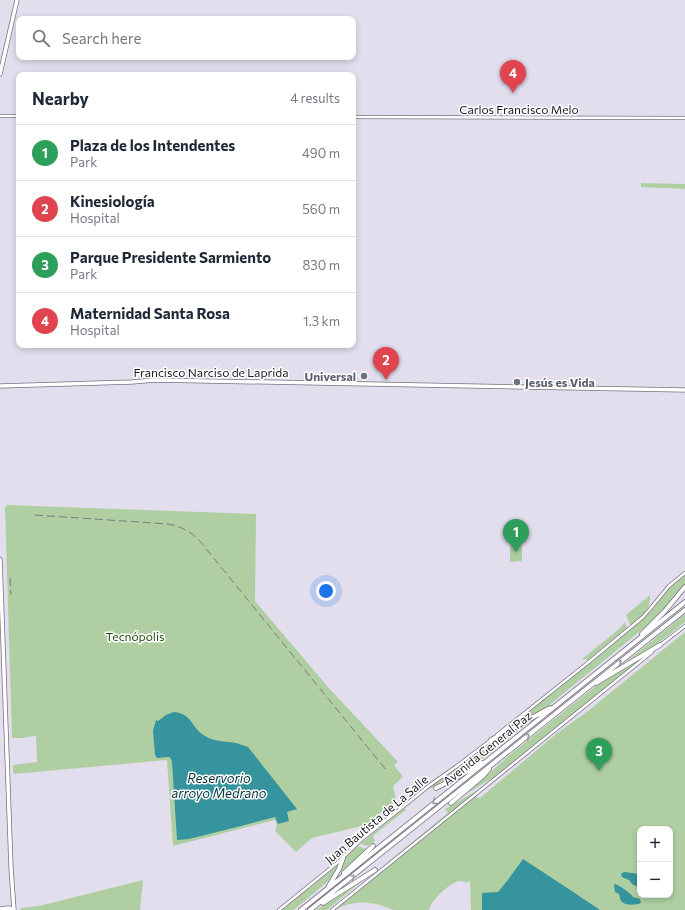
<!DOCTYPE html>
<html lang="en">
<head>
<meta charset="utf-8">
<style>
  :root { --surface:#fff; --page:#f2f2f3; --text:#1f2937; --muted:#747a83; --line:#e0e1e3; --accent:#a4692a }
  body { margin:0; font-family:Commissioner,sans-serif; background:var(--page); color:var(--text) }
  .controls { position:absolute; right:12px; bottom:12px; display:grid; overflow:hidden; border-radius:8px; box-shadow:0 2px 6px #0003 }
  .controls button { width:36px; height:36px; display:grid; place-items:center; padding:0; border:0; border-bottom:1px solid var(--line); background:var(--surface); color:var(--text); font:20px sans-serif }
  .you { position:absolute; left:326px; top:591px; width:14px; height:14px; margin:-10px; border:3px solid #fff; border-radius:50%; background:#1a73e8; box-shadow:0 0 0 6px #1a73e833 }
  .badge { display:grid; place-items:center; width:26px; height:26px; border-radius:50%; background:var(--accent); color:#fff; font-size:13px; font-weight:700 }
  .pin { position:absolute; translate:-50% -33px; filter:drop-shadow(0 1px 2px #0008) }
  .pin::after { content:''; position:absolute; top:21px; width:14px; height:12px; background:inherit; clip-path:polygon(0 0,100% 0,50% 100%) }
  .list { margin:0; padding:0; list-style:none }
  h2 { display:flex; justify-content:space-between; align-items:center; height:52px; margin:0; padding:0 16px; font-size:17px }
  h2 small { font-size:13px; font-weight:400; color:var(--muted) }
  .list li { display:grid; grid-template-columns:26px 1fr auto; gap:12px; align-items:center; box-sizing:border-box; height:56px; padding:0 16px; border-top:1px solid var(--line) }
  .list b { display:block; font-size:15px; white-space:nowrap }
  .list p { margin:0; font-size:13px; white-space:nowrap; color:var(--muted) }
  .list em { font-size:13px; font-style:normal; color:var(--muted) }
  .icon { flex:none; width:22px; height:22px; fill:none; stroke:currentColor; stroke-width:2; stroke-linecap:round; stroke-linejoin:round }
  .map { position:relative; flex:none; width:685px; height:910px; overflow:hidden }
  .search { position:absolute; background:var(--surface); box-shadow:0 2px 6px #0003; left:16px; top:16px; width:340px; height:44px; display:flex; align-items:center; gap:10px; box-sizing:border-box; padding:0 14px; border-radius:8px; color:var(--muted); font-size:15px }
  .panel { position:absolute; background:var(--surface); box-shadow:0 2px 6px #0003; left:16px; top:72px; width:340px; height:276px; border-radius:8px }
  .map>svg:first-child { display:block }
  .green { fill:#afcfa2; fill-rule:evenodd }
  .water { fill:#35949d }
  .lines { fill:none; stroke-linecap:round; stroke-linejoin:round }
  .minor-casing { stroke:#777281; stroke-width:4 }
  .major-casing { stroke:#777281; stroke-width:5 }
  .highway-casing { stroke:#777281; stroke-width:5.5 }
  .minor { stroke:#fff; stroke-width:2.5 }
  .major { stroke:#fff; stroke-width:3.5 }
  .highway { stroke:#fff; stroke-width:4 }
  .rail { stroke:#7c7983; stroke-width:1; stroke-dasharray:8 4; stroke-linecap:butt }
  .oneway { stroke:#99989b }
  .worship-dot { fill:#6b7280; stroke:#fff; stroke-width:1.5 }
  .labels { text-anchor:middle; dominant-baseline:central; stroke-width:3; stroke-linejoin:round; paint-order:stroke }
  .street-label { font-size:12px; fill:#1c1a20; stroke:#fff }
  .worship-label { font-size:12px; font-weight:bold; fill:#5b616d; stroke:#fff; text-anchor:end }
  .park-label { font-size:12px; fill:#20450c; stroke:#fff }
  .water-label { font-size:13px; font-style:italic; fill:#073539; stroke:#fff }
</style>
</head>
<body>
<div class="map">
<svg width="685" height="910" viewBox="0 0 685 910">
  <rect width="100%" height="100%" fill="#e3deee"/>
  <path class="green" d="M641,183L685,184V189L641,187Z
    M7,505L256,514L255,601L328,687L398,762L394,765L403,777L393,786L396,800L366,825L312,838L296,852L275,831L277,826L275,820L173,846L167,760L13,774V765L37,762L36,736L28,737L24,738H12L5,507Z
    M510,543H522V561L510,562Z
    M685,574V585L655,619L628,641L548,706L533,716L504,731C551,692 599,655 646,616C655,608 661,597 669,588C673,583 680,579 685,574Z
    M650,595C650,599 650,604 648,608C646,615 637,620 632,624H630L626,615Z
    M685,614V622C666,637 642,657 621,666Z
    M625,622L627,628L588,660L582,659L619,629Z
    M685,632V910H471L470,880L467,883C465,882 463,881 461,881C456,881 453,884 449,886C440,893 433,899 429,910C418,910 405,910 394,910C388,909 382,905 376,904C363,901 349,902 337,909H336L475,797L480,798L556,734L588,711ZM640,829H670V895H640Z
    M636,661L637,662L494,777L466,794L513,752L597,685Z
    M531,720L487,756L447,781L464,768L495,739Z
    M466,761L467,763L460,769L432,788L427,790L405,808L406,810L374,835L373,837L375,841C370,845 366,848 361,843L433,785Z
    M476,791H477L363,882L448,813L445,809Z
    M358,846L363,848L368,849L338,874L344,859Z
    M339,864L334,875L327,882L294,910H282Z
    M364,879L327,910H316Z
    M143,880L140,910H20L21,908L39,906Z"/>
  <path class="water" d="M174,712C193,714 191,728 205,736C214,742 226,741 236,743C240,744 244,746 248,747L297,809L287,812L289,821L278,824L275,817L241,826L189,839L177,840L172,762L171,759L169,757L157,758L155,755L153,731L156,720L158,721L166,715Z
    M523,859C549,876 575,893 600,910H482V893L498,892L507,881Z
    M624,872L640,874V889L636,886L632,884L629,880L622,877L621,874Z
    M615,884C619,885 631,893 633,897L640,899L641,903C636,905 625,906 621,901C620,899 620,897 619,894L615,892L614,885Z"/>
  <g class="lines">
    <defs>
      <path id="minor" d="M0,116H19
        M353,117L685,118
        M659,646L685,626
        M497,735L590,661L643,617L650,609L669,586L685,573
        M279,910L337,863L362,839L395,813L430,785L457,766L491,740
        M332,910L652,652"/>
      <path id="major" d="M0,74L17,0
        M0,386L132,382L155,380L685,390
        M0,559L11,868L14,910
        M0,909L8,908L14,909"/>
      <path id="highway" d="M642,634L665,611L685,587
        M596,683L660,645
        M491,740L550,708
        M436,788L448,782L482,763
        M451,803L483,776L489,769
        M344,873L373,846
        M329,886L339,869L343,858
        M323,903L375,870
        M301,910L685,602
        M310,910L685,610"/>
    </defs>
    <use href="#minor" class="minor-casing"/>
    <use href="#major" class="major-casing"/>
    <use href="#highway" class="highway-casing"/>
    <use href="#minor" class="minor"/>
    <use href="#major" class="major"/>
    <use href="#highway" class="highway"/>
    <path class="rail" d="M35,515L168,524C180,526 190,531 199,540L387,771
      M10,578L11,595"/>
  </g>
  <defs><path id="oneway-chevron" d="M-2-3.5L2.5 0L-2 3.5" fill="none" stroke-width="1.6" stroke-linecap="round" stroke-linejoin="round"/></defs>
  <g class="oneway">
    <use href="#oneway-chevron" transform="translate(619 662) rotate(-38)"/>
    <use href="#oneway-chevron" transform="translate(527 736) rotate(-39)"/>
    <use href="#oneway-chevron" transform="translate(435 802) rotate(141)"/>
    <use href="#oneway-chevron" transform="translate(352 877) rotate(-39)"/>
  </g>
  <g class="worship-dot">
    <circle cx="364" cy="376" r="4"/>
    <circle cx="517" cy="382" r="4"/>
  </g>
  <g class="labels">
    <g class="street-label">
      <text x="519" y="109">Carlos Francisco Melo</text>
      <text x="211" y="372">Francisco Narciso de Laprida</text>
      <text transform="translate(487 748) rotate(-39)">Avenida General Paz</text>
      <text transform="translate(376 819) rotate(-40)">Juan Bautista de La Salle</text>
    </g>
    <g class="worship-label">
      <text x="356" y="376">Universal</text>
      <text x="525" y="382" text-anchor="start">Jesús es Vida</text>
    </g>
    <g class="park-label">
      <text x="135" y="636">Tecnópolis</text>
    </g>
    <g class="water-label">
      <text x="219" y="778">Reservorio<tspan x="219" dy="15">arroyo Medrano</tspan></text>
    </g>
  </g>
</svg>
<div class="controls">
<button>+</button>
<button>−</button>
</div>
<div class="you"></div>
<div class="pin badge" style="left:516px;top:552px;background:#2e9e5b">1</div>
<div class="pin badge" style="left:386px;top:380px;background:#e0444e">2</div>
<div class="pin badge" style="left:599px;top:771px;background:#2e9e5b">3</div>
<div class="pin badge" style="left:513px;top:93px;background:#e0444e">4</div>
<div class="search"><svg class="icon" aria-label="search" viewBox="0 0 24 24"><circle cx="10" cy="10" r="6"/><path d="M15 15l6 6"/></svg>Search here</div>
<section class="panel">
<h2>Nearby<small>4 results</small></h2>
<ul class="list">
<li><span class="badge" style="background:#2e9e5b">1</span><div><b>Plaza de los Intendentes</b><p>Park</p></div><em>490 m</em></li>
<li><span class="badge" style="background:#e0444e">2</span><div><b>Kinesiología</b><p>Hospital</p></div><em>560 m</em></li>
<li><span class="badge" style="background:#2e9e5b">3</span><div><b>Parque Presidente Sarmiento</b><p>Park</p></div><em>830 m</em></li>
<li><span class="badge" style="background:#e0444e">4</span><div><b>Maternidad Santa Rosa</b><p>Hospital</p></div><em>1.3 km</em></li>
</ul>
</section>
</div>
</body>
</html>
